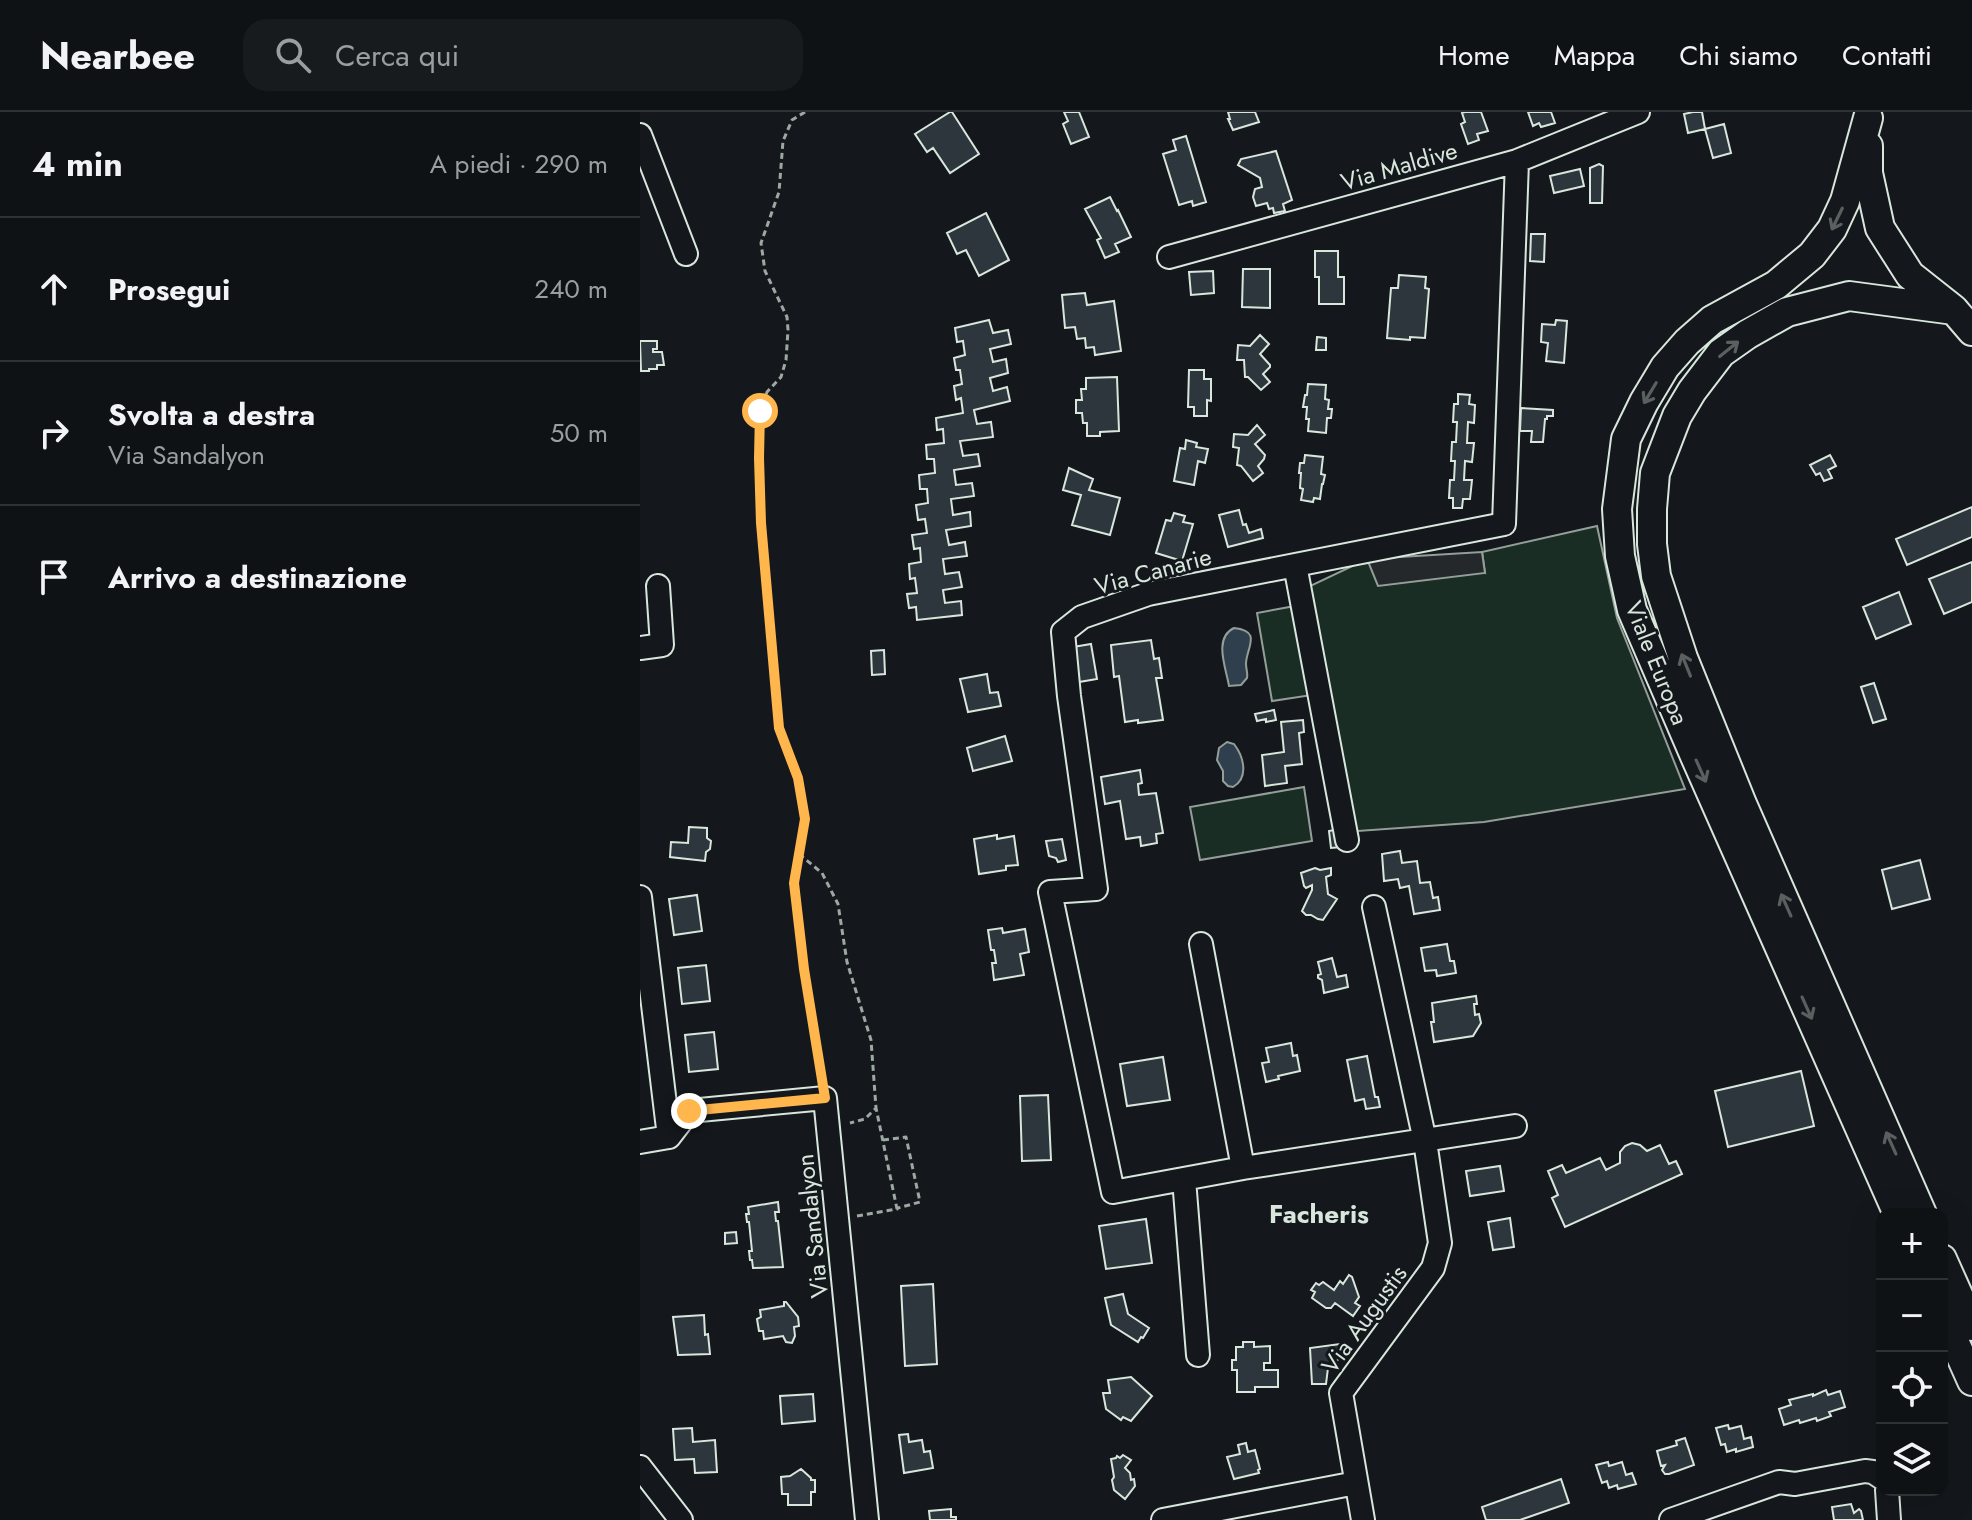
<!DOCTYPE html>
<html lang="it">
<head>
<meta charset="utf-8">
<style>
  :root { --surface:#0f1215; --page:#181b1e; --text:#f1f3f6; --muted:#9b9ea0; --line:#2f3234 }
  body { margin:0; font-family:Jost,sans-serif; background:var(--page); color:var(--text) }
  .controls { position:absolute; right:24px; bottom:24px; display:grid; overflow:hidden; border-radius:16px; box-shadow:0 8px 32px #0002 }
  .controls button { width:72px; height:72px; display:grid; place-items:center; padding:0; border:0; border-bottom:2px solid var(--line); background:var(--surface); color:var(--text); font:40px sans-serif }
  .stop { position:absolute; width:24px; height:24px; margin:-18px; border:6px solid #ffb74d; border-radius:50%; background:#fff }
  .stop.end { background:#ffb74d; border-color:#fff; box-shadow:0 2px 8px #0008 }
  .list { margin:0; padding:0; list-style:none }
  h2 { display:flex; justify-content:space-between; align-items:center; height:104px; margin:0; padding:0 32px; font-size:34px }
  h2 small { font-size:26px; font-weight:400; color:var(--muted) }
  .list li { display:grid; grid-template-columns:52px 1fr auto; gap:24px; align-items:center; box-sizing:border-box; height:144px; padding:0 32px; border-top:2px solid var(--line) }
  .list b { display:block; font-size:30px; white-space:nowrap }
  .list p { margin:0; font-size:26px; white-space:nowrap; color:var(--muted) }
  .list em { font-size:26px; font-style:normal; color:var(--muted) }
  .icon { flex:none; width:44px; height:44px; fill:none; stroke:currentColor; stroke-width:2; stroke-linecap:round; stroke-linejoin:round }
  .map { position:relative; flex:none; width:1332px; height:1408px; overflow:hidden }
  header { display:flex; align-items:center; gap:48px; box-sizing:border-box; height:112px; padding:0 40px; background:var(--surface); border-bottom:2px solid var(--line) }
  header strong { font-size:38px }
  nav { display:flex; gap:44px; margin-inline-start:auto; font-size:28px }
  .search { width:560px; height:72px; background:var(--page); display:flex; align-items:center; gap:20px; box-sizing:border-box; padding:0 28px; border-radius:24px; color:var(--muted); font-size:30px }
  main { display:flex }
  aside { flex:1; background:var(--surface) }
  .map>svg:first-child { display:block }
  .green { fill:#1a2d24; stroke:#939e99; stroke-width:2 }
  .parking { fill:#24282b; stroke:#939e99; stroke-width:2 }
  .water { fill:#2f3f4d; stroke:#939e99; stroke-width:2 }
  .building { fill:#2c363c; stroke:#d8e6dc; stroke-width:2 }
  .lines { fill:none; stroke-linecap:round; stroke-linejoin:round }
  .minor-casing { stroke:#d8e6dc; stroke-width:26 }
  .major-casing { stroke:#d8e6dc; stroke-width:32 }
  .path { stroke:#9da8a2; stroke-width:3; stroke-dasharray:6 4; stroke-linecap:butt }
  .minor { stroke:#14181c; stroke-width:22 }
  .major { stroke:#14181c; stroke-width:28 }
  .oneway { stroke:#59605f }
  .route { stroke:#ffb74d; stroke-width:10 }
  .labels { text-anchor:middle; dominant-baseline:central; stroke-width:6; stroke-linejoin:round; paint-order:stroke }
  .street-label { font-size:24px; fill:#d8e6dc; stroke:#14181c }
  .neighbourhood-label { font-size:26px; font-weight:bold; fill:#d8e6dc; stroke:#14181c }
</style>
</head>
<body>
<header>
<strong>Nearbee</strong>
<div class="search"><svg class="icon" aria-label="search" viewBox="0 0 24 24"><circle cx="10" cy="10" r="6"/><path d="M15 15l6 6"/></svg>Cerca qui</div>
<nav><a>Home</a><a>Mappa</a><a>Chi siamo</a><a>Contatti</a></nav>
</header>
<main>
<aside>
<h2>4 min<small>A piedi · 290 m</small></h2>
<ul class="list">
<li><svg class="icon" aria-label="ahead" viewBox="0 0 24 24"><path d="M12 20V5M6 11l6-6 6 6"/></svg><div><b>Prosegui</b></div><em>240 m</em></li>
<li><svg class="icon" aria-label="right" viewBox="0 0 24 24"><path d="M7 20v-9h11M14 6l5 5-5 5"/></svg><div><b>Svolta a destra</b><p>Via Sandalyon</p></div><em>50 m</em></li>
<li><svg class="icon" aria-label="arrive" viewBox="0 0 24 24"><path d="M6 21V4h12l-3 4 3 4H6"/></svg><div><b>Arrivo a destinazione</b></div></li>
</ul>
</aside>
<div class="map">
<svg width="1332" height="1408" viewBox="0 0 1332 1408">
  <rect width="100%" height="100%" fill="#14181c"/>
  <path class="green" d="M957,414L977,506L1045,677L844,710L704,720L668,475L727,447L845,461L842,440Z
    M655,494L672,583L632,589L617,501Z
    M664,675L672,729L560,748L550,695Z"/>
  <path class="parking" d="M842,440L845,461L738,474L727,447Z"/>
  <path class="water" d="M594,516C623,519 606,536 606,552C606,557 608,561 607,566L601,573L589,574C586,556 573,526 594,516Z
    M587,630L594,632C604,645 609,666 593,675L588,674L583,669V659L577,648L579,636Z"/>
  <path class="building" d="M310,0H312L339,42L310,61L293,36L287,40L275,22Z
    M424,0H439L449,25L431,32L423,12L428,9Z
    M588,0H615L619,10L593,18L588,7H590Z
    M825,0H841L848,19L837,22L839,28L828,32L821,12L825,10L822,1Z
    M888,0H911L915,11L901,15L899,11L893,14Z
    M1053,0H1062L1065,17L1048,21L1044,2Z
    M1084,12L1091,41L1073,46L1065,17Z
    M546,24L566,90L553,94L552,89L539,93L523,42L536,38L533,28Z
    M636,39L652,88L643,92L645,99L634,101L633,96L629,97L627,91L616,94L613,85L615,77L622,75L620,66L598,53L601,47Z
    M959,52L963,54L962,91H950V56Z
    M940,57L944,74L914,81L910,64Z
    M470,85L477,99L478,98L491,125L475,132L479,140L465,146L457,128L461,126L445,97Z
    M346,101L369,148L339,164L326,138L317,142L307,121Z
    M891,122H905L904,150L890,149Z
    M675,139H698V165H704V192H679V165H675Z
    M603,157H630V196L602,195Z
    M573,159L574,181L551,183L549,160Z
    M759,163L786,165L785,176L789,177L785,226L770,225V228L747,226L751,176H758Z
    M445,181L447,193L474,189L481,239L455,243L454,235L446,236L445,226L437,227L435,215L425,216L422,183Z
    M349,208L353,221L368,218L371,232L350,237L353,250L366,247L368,261L350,266L353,279L367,275L370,289L334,298L337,312L351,310L353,325L320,329L323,344L338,342L340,354L314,358L316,373L332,371L334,384L311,387L313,403L330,400L331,414L306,418L309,433L325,430L327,444L303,447L305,462L319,460L322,475L303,478L305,491L321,489L322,503L277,508L276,495L269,496L267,482L277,481L275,466L270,467L269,452L281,450L280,436L274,437L272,423L287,421L285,407L278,408L276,393L288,391L287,377H280L279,363L295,361L294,347H287L286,333L304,331L303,317L297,318L296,306L323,301L321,286L316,288L314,274L322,272L320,258H316L314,246L325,243L323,229L317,230L315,216Z
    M916,208L927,209L924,251L906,249L908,231L901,230L902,212L915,213Z
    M620,223L629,232L620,242L630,253V255L623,262L630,270L621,278L608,265H605L604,248H597L598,233L610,234Z
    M677,225L686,226V238H676Z
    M0,229H17V237H13V240H22L24,253H17V257H9V259H1Z
    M549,258H564V267H571V289L567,288V304H554V295H548Z
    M477,265L479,319L460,320V324H447V311H443L442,301H436V288H442L441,277H446V266Z
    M668,272L686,273L685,287L689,288L688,297H692L691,306H687L686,321L668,319L669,307H666L667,295H663L665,283H667Z
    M818,282L830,283L829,292L835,293L834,311L828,310L827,331H834L832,350L825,349L824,368H832L830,387H823L822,396H813V386H809L810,368H814L815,349H811L812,330H816L817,310H813L814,292H818Z
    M881,296L913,298V304H907V307H905L903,330H891L892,319H880Z
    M617,313L625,323L615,332L625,343L624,347L618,354L623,361L613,369L601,354L597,353L599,336L593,335L594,322L608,323Z
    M546,328L557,331L556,335L568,337L565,351L558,349L554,373L534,369L540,336L545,337Z
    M665,343L683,345L681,362L685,363L683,372H682L680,387L674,386L673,390L661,388L663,377L660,376L661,361H659L660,351H664Z
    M1190,343L1196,354L1188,358L1192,366L1184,369L1180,361L1176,363L1170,353Z
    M429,356L453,367L449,378L480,386L470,423L432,413L441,383L423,378Z
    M1332,395V425L1267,453L1256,427Z
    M599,398L603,413L606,412L609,421L621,417L623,426L588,435L579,403Z
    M534,401L545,404L543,410L553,412L542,449L516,441L526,408L531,409Z
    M1332,450V490L1304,502L1289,467Z
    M1259,480L1271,512L1236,527L1223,495Z
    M511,528L514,547L519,546L522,566H516L523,608L498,611V608L485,610L479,564L474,565L471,533Z
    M451,532L457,567L439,570L433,535Z
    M244,538L245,562L232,563L231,539Z
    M347,562L350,581L358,580L361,594L328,600L320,567Z
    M1234,571L1246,607L1233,611L1221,575Z
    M634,598L636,608L626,610V607L617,609L615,602Z
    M663,608L664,620L659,621L662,652L645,654L647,671L625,674L622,643L644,640L641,610Z
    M365,624L372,649L333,659L327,636Z
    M500,658L502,671L498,672L499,683L516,681L523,721L516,722L517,731L501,734L500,725L486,727L480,689L465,692L461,665Z
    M49,715L67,716V726L71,729L70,737L66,740L65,749L30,745L31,730L48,731Z
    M699,717L701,735L691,736L689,719Z
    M357,723V727L374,724L378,753L366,754V758L339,762L334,727Z
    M422,727L426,748L418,750L416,746L409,744L406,729Z
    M760,739L762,751L777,749L780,771L790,770L793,786L798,785L800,798L774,802L769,774L760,776L758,767L744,769L742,742Z
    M1280,748L1290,787L1252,797L1242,758Z
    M675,756L680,758L691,756V763L686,765L688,782L697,787L683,808L678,807L671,803H666L662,799L672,778V773L666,776L664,774L661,761Z
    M57,783L62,819L34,823L29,787Z
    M362,816L363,821L385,817L389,840L380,842L384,863L354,868L352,851H356L354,838H351L348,818Z
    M807,832L810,849H814L816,861L797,864L796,858L785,859L781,836Z
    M692,846L697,865L706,863L708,875L684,881L682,868L678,866V863L681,862L678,850Z
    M66,853L70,889L42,892L38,856Z
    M836,884L837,892H834L835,903L839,902L841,911L833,924L794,930L791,910H794L792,891Z
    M74,920L78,957L49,960L45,923Z
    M651,931L653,944L657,943L660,959L638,964L639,967L626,970L622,951L629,950L626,936Z
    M727,944L735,985H738L740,995L726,997L724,987L715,989L707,948Z
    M523,945L530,988L487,994L480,952Z
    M1161,959L1174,1014L1088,1035L1075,979Z
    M408,983L411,1048L382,1049L380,984Z
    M992,1031L1000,1033L1007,1039L1020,1033L1029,1052L1036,1049L1042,1062L925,1115L912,1086L918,1083L908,1059L922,1053L926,1061L960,1046L966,1058L980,1051V1040L985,1034Z
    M860,1054L864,1079L830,1084L826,1059Z
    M138,1090L139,1100H135L136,1109H138L143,1155L113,1156L112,1148H110L109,1139H112L109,1110H107L106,1102H109L108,1095Z
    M870,1106L874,1135L853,1138L848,1110Z
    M506,1107L512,1151L466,1157L459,1114Z
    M96,1120L97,1131L85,1132V1121Z
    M709,1163L712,1165L719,1185L715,1191L720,1194L713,1204L695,1191L691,1196H686L672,1186L675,1180L671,1178L676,1171L679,1173L683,1170L694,1178L700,1169L703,1172Z
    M293,1172L297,1252L265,1254L261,1174Z
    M483,1182L488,1202L509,1216L503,1226L501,1225L498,1230L471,1213L465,1186Z
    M144,1190H146L158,1205L159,1214L154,1215L155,1224L152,1231L146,1230L143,1224L124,1227L123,1219H119L117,1207L121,1205L120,1198L144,1194Z
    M64,1203L65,1223L68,1222L70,1242L38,1243L33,1205Z
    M603,1230H614V1235L630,1234V1251H624V1258H638V1275H615V1280H597V1258H592V1248H596V1235H603Z
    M700,1232L707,1240L688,1256L686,1272H672L670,1236Z
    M491,1265L512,1284L491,1309L483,1305L481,1308L466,1297L463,1281H470L468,1268Z
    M1186,1278L1188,1283L1200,1279L1205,1295L1189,1300L1191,1304L1177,1309L1176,1306L1160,1311L1159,1308L1144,1313L1139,1297L1151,1293L1149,1288L1173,1282V1284Z
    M173,1282L175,1309L142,1312L140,1284Z
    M1088,1313L1089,1317L1101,1314L1104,1327L1111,1325L1113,1335L1096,1340V1337L1087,1340L1085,1332L1081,1333L1076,1316Z
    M52,1316L53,1330L75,1328L77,1360L55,1361L54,1347L35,1348L33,1317Z
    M268,1322L269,1330L282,1328L284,1340L290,1339L293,1356L264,1361L259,1323Z
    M1045,1326L1054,1353L1029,1362H1025L1022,1358L1025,1353L1021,1354L1017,1339L1037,1333L1036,1329Z
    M606,1331L608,1340L615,1338L620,1357L618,1358L619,1361L594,1367L587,1345L600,1342L598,1333Z
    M483,1343L491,1348L485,1356L490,1361L491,1368L494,1367L495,1374L485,1387L474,1378L472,1368L474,1365L471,1347L476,1346L477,1344L480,1346Z
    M968,1350L969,1354L982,1350L986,1363L992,1361L996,1372L978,1377L977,1373L969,1376L967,1369L962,1371L956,1353Z
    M161,1357L171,1366V1368H175V1380H171V1393H148V1382H142L141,1365L150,1364Z
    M921,1367L929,1391L880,1408H846L842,1395Z
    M1211,1392L1214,1401L1219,1397L1221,1399L1223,1408H1194L1192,1395Z
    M311,1397V1405H316V1408H290L289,1399Z"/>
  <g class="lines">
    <defs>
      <path id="minor" d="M0,23L46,142
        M529,145L877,49L998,0
        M655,453L707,728
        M0,536L22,533L18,474
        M0,785L29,1025
        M561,832L603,1056
        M875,1014L603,1056L473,1080L410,780L456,777L429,584L423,520L442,505L508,482L864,412L877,49
        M0,1030L29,1025L49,999L185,986L227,1408
        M544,1067L558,1243
        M0,1355L41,1408
        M1247,1378L1249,1408
        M523,1408L716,1371
        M723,1408L701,1281L793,1156L800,1131L785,1029L734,795
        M1031,1408L1139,1370L1155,1372L1225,1359L1233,1360L1242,1366"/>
      <path id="major" d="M1228,6L1205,89L1192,117L1172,143L1136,173L1072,208L1047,230L1025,255L1004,290L986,327L977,397L980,444L992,498L1054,642L1258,1102
        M1228,34V61L1240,116L1270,163L1313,197
        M1314,198L1332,219
        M1282,1102L1102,692L1043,546L1016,464L1012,432V397L1015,361L1037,304L1052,279L1081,241L1108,222L1147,200L1209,184L1314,198
        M1302,1147L1332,1214
        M1302,1202L1332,1269"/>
    </defs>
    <use href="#minor" class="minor-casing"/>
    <use href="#major" class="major-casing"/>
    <path class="path" d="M165,0L152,8L143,29L139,80L121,131L125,159L147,205L148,218L146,248L141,265L127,280L120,299L119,346L121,411L139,616L158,666L165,707L154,771L164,857L182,967
      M159,742L182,761L198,792L207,850L231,928L236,996L225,1007L210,1011
      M243,1028L266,1025L280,1090L258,1096
      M217,1104L257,1097L236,996"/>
    <use href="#minor" class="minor"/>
    <use href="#major" class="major"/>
  </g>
  <defs><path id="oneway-shaft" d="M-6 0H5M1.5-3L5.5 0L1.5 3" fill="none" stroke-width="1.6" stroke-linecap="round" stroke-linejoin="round" transform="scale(2)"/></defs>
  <g class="oneway">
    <use href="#oneway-shaft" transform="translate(1197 107) rotate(116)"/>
    <use href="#oneway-shaft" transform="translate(1089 237) rotate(-39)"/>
    <use href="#oneway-shaft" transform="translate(1010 281) rotate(121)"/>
    <use href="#oneway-shaft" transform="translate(1046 553) rotate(-112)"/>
    <use href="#oneway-shaft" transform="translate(1061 659) rotate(66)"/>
    <use href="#oneway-shaft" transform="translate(1146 793) rotate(-114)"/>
    <use href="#oneway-shaft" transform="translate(1167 896) rotate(66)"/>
    <use href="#oneway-shaft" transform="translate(1251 1031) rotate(-114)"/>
  </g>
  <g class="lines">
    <path class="route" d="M49,999L185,986L164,857L154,771L165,707L158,666L139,616L121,411L119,346L120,299"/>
  </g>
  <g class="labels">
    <g class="street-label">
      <text transform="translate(759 54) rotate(-16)">Via Maldive</text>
      <text transform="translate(513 459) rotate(-15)">Via Canarie</text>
      <text transform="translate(1017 551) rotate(68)">Viale Europa</text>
      <text transform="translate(172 1114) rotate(-96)">Via Sandalyon</text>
      <text transform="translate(724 1207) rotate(-54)">Via Augustis</text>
    </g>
    <g class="neighbourhood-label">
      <text x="679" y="1102">Facheris</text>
    </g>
  </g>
</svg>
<div class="controls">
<button>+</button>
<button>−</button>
<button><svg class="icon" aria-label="locate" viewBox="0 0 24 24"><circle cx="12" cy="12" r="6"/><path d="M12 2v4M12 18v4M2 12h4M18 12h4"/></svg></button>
<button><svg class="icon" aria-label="layers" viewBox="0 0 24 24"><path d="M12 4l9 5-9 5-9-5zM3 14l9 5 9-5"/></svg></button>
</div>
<div class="stop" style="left:120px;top:299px"></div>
<div class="stop end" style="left:49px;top:999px"></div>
</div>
</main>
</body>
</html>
